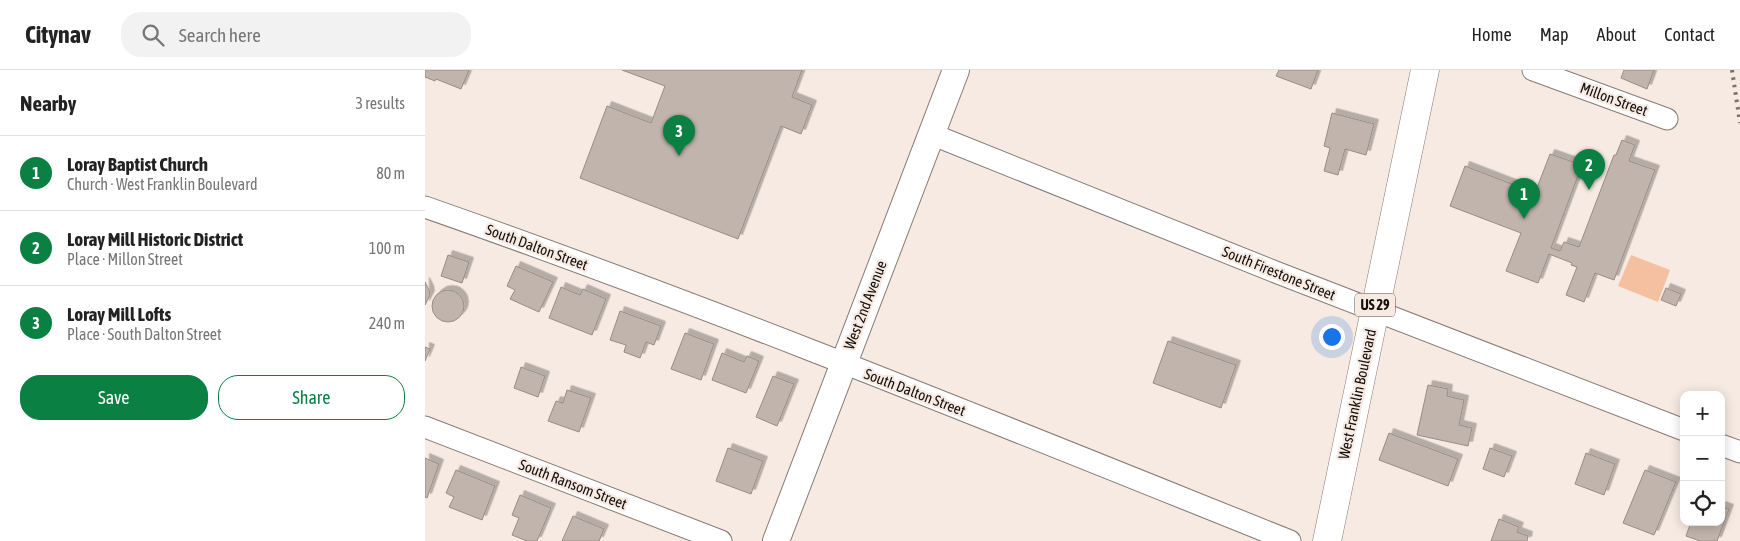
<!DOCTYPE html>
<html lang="en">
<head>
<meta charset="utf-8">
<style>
  :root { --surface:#fff; --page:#f2f2f2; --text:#222; --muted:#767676; --line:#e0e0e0; --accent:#0b8043 }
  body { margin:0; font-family:"Asap Condensed",sans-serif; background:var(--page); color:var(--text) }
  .controls { position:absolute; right:15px; bottom:15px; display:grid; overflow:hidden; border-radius:10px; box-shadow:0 2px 12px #0003 }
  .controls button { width:45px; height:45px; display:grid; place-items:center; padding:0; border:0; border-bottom:1px solid var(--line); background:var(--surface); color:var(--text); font:25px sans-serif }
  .you { position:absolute; left:906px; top:266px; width:18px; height:18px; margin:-12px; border:4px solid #fff; border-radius:50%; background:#1a73e8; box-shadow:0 0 0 8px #1a73e833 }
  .badge { display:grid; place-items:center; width:32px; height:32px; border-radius:50%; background:var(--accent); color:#fff; font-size:16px; font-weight:700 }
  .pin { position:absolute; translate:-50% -41px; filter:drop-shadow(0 1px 2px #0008) }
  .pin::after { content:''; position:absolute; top:26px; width:18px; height:15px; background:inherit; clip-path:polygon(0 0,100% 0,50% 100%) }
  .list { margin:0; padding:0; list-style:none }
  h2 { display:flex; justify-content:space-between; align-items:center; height:65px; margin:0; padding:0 20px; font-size:21px }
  h2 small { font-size:16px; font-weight:400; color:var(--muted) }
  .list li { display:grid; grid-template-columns:32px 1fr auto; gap:15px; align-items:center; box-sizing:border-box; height:75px; padding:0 20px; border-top:1px solid var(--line) }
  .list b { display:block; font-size:19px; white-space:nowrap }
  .list p { margin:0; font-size:16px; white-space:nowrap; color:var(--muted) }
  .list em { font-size:16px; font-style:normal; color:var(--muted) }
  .actions { display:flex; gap:10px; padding:15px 20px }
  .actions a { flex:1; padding:11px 0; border:1px solid var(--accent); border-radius:20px; text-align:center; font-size:18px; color:var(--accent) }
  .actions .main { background:var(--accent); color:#fff }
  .icon { flex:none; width:28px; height:28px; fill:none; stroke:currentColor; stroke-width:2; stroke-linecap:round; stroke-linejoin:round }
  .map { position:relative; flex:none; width:1315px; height:471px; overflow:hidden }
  header { display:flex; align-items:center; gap:30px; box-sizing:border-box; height:70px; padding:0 25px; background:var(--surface); border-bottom:1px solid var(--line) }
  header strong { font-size:24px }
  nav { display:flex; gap:28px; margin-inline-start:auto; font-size:18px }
  .search { width:350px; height:45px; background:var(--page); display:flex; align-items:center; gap:12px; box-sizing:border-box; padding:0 18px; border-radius:20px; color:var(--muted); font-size:19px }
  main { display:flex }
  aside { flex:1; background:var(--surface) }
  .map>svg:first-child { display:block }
  .green { fill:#f5c09f }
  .building { fill:#c0b4ac; stroke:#988c85; filter:url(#shadow) }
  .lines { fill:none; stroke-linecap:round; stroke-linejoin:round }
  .minor-casing { stroke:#867b74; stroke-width:23 }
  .tertiary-casing { stroke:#867b74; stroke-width:28 }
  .primary-casing { stroke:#867b74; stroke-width:29 }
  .minor { stroke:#fff; stroke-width:21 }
  .tertiary { stroke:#fff; stroke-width:26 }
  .primary { stroke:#fff; stroke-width:28 }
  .rail { stroke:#79716b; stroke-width:4; stroke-dasharray:2.5 5; stroke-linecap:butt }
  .labels { text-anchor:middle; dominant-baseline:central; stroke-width:4.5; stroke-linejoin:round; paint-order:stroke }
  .shield { fill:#f7eae2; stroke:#58514d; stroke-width:1 }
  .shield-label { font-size:14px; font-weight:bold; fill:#14100d }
  .street-label { font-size:15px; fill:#14100d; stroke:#f7eae2 }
</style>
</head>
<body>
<header>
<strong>Citynav</strong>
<div class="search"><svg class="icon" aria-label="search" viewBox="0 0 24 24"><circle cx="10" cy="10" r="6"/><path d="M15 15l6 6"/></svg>Search here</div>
<nav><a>Home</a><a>Map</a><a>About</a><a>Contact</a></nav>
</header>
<main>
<aside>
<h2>Nearby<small>3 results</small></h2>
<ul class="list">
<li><span class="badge">1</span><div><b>Loray Baptist Church</b><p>Church · West Franklin Boulevard</p></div><em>80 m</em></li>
<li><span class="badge">2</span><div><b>Loray Mill Historic District</b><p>Place · Millon Street</p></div><em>100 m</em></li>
<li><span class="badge">3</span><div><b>Loray Mill Lofts</b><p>Place · South Dalton Street</p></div><em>240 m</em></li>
</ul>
<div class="actions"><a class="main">Save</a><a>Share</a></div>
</aside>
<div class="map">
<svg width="1315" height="471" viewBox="0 0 1315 471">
  <defs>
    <filter id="shadow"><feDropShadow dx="4.5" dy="-4.5" stdDeviation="0" flood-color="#0004"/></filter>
  </defs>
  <rect width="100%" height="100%" fill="#f7eae2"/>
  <path class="green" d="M1206,185L1245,200L1233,232L1193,216Z"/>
  <path class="building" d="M0,0H44L36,19L11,9L10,11L0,7Z
    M197,0H377L367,27L387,35L376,64L356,56L313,169L155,108L182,36L226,53L240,16Z
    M854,0H893L886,19L851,6Z
    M1199,0H1229L1222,19L1196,8Z
    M907,43L949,54L941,85L920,79L913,105L899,101L905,78L899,76Z
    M1197,70L1210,75L1204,91L1230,100L1189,210L1170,203L1159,232L1141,225L1152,197L1146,195L1147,193L1124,184L1113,213L1081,201L1096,163L1025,136L1040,96L1110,123L1125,84L1157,95L1126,178L1135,181L1139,172L1154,177L1189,85H1191Z
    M23,185L44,192L37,213L16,206Z
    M91,196L128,212L114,242L85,229L90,220L82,216Z
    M0,212L4,220L5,225L0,235Z
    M136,217L155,225L158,219L181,229L167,265L124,248Z
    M1241,218L1256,224L1251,236L1236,230Z
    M7 236a16 16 0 1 1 32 0a16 16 0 1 1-32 0Z
    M195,241L236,256L229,275L221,272L215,288L199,282L201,275L185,270Z
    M260,263L289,274L276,310L246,299Z
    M743,271L811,295L796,338L728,313Z
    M0,277L5,279L0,291Z
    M297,283L319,292L322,286L334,291L321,323L287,310Z
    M96,297L120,306L113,327L89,318Z
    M348,306L369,314L352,356L331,347Z
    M1003,315L1023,319L1022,326L1039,330L1034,355L1047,358L1043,376L992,365Z
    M142,320L166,328L154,362L123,351L131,331L138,333Z
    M964,363L1033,389L1023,416L954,390Z
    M303,378L338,391L326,424L291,411Z
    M1065,378L1087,386L1079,407L1058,399Z
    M1161,383L1190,394L1179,425L1150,414Z
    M0,388L14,394L2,428L0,427Z
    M31,400L70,416L57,450L24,437L29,427L21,423Z
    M1220,400L1251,412L1229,465L1198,453Z
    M95,425L126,438L112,471H102L87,465L94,448L87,445Z
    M1296,436L1304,439L1292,471H1275L1261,466L1266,452H1296Z
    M148,446L179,459L174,471H137Z
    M1074,449L1094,457L1092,462L1103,466L1102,471H1066Z"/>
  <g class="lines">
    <defs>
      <path id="minor" d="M1108,0L1242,49
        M506,64L853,203L1259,360
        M0,137C292,239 578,356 865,471
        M0,357L296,471
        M1296,375L1315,382"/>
      <path id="tertiary" d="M351,471L531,0"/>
      <path id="primary" d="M902,471L1000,0"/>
    </defs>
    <use href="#minor" class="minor-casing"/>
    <use href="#tertiary" class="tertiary-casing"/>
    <use href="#primary" class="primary-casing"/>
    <use href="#minor" class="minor"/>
    <use href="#tertiary" class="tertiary"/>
    <use href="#primary" class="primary"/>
    <path class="rail" d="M1307,0L1315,53"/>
  </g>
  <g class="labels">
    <rect class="shield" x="930" y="223.5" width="40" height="23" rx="4"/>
    <g class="shield-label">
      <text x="950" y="235">US 29</text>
    </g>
    <g class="street-label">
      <text transform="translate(1189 29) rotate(20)">Millon Street</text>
      <text transform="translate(112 177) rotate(20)">South Dalton Street</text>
      <text transform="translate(854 203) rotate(22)">South Firestone Street</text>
      <text transform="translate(440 235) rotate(-69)">West 2nd Avenue</text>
      <text transform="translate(490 322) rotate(21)">South Dalton Street</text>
      <text transform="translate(932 324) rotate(-78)">West Franklin Boulevard</text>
      <text transform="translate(148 414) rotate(21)">South Ransom Street</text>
    </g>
  </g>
</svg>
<div class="controls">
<button>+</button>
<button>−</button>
<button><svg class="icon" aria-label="locate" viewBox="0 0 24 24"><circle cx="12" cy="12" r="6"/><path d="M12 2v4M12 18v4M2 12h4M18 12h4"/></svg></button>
</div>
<div class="you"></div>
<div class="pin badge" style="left:1099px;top:149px">1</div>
<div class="pin badge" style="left:1164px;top:120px">2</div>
<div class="pin badge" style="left:254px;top:86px">3</div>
</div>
</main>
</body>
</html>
